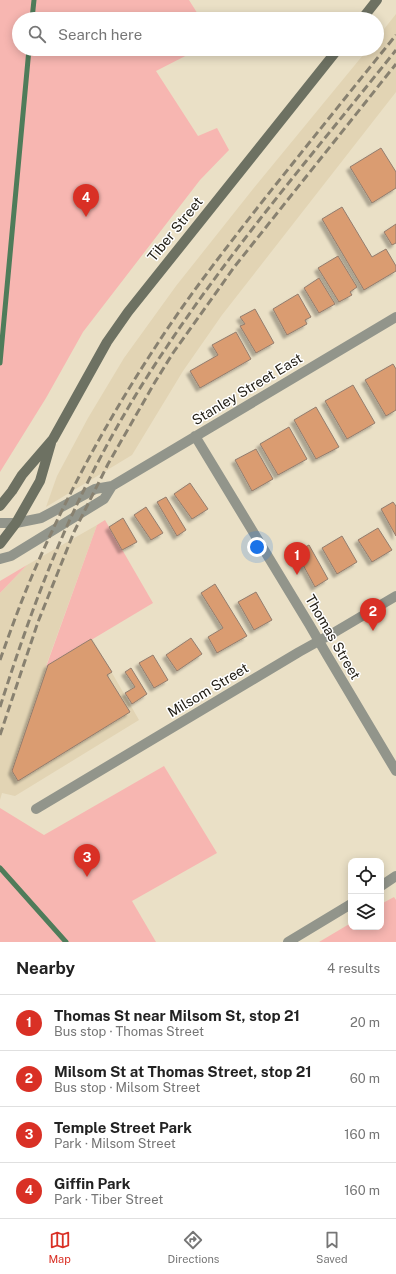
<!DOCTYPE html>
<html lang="en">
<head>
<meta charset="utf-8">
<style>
  :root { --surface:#fff; --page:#f6f6f6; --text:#222; --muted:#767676; --line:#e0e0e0; --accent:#d93025 }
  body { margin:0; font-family:"Public Sans",sans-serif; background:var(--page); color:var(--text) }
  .controls { position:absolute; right:12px; bottom:12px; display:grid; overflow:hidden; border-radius:8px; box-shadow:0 2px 10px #0003 }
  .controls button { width:36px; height:36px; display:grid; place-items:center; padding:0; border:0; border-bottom:1px solid var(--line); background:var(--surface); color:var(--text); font:20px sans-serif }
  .you { position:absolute; left:257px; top:547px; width:14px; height:14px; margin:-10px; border:3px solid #fff; border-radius:50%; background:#1a73e8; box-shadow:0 0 0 6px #1a73e833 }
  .badge { display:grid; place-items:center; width:26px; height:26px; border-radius:50%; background:var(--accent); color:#fff; font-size:13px; font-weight:700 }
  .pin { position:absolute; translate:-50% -33px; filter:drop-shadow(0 1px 2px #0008) }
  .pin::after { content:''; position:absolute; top:21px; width:14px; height:12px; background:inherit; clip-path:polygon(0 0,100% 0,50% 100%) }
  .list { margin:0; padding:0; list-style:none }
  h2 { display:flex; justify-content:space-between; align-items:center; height:52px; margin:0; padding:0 16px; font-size:17px }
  h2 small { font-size:13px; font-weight:400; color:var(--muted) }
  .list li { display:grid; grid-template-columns:26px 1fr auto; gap:12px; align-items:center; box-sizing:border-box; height:56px; padding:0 16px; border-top:1px solid var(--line) }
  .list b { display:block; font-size:15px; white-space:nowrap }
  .list p { margin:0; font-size:13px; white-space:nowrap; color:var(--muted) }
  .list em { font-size:13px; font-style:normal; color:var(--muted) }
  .icon { flex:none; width:22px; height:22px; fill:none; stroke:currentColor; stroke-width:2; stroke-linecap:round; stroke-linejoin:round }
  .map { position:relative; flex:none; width:396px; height:942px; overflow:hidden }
  .search { position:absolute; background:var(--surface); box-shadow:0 2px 10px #0003; left:12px; right:12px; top:12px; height:44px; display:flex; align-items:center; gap:10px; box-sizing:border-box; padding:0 14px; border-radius:22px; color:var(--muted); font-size:15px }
  .sheet { height:276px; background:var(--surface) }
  nav { display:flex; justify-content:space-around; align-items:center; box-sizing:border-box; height:56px; border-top:1px solid var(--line); background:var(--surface); font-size:11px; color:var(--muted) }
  nav a { display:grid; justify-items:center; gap:2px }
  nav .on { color:var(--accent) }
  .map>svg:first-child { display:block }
  .built { fill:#e2d4b4 }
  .green { fill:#f7b6b1 }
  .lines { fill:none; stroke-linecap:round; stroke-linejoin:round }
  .stream { stroke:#4f7c5a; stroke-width:5 }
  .building { fill:#da9c71; stroke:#937d6e; filter:url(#shadow) }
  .street { stroke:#92958b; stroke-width:10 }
  .secondary { stroke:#6d7162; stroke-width:10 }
  .rail { stroke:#888170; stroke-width:3; stroke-dasharray:8 4; stroke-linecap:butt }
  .labels { text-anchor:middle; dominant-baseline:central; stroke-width:3; stroke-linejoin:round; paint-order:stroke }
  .street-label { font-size:14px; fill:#211d14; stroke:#fff }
</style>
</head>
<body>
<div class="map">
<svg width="396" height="942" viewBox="0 0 396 942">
  <defs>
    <filter id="shadow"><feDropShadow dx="-3.5" dy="3.5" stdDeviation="1" flood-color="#0004"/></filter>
  </defs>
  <rect width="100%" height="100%" fill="#eae0c6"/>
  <path class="built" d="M396,14V92L222,315L183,371L132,455L46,507L57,476L88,418L124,358L176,286L253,189L368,49H377V38Z
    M97,525L46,666L92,638L139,720L15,796L2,793L0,800V593L27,565Z"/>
  <path class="green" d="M0,0H189L201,19H19V49H199L156,71L198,136L217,128L229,150L200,180L83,332L46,398L0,472Z
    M105,520L153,603L46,667L97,525Z
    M27,565L0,593V581Z
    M164,766L217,853L132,901L156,942H0V808L44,835Z
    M394,897L396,900V942H319L351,923V927H381V904Z"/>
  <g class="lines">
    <path class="stream" d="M32,19L34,0
      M0,363L29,49
      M0,868L66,942"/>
  </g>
  <path class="building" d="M381,148L396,172V188L372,203L350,167Z
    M342,207L372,257L386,249L396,266V271L364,290L322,219Z
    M396,224V243L392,245L384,232Z
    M338,256L357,287L350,292L352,295L339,302L318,268Z
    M319,278L335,304L319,313L304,288Z
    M298,294L311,317L305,320L307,324L287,335L273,309Z
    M255,309L274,343L256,353L240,326L245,324L240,317Z
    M236,332L251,359L200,388L190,371L218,355L212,345Z
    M393,364L396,369V410L386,416L365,380Z
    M353,385L375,423L347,439L325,401Z
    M316,407L339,447L316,459L294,420Z
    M289,427L307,459L278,475L260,444Z
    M256,449L273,479L252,491L235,460Z
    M190,483L208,509L192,519L174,494Z
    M166,497L186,530L177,536L157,502Z
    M393,502L396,506V536L381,509Z
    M146,507L163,533L151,540L134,515Z
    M123,518L137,542L122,550L109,527Z
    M378,528L392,550L372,562L358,540Z
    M342,536L357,562L337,574L322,548Z
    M309,545L328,579L315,587L296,552Z
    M215,584L247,636L217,653L208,637L223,628L201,593Z
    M256,592L272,620L254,630L238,602Z
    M191,638L202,654L177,671L166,655Z
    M91,639L112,672L107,675L130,712L18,781L12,771L48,665Z
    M153,655L168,680L154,688L139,663Z
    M131,668L147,694L132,704L125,693L135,687L125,672Z"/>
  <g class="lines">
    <path class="street" d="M195,436L309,624L327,655L396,771
      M0,523H16L41,518L95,489L112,486L396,317
      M0,559L11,556L104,499L112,486
      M36,809L299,652L335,632L396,596
      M381,886L396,876
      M288,942L351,904"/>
    <path class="secondary" d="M362,19L377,0
      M0,506L12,491L22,475L53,439L107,342L128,312L338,49
      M0,544L16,523L40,481L51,443"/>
    <path class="rail" d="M0,660C10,632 20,604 32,576C66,496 108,419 156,346C187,298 223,252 258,207C304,149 350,92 396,35
      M0,707C23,635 48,564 81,496C105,446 134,395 166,348C235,244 318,148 396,50
      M0,735L38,622L74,532L108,464L155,382L173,353L235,266L396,64"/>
  </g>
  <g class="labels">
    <g class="street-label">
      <text transform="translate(175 229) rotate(-51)">Tiber Street</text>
      <text transform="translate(247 389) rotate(-31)">Stanley Street East</text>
      <text transform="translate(333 637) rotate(60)">Thomas Street</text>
      <text transform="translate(208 690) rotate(-31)">Milsom Street</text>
    </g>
  </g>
</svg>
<div class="controls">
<button><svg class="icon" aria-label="locate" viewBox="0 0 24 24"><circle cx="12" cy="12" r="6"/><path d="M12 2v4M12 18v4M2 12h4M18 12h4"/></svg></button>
<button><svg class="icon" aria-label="layers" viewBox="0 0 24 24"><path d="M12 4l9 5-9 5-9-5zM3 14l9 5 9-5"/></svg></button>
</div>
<div class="you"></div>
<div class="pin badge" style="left:297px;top:575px">1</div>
<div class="pin badge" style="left:373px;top:631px">2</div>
<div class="pin badge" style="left:87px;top:877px">3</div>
<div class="pin badge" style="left:86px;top:217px">4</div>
<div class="search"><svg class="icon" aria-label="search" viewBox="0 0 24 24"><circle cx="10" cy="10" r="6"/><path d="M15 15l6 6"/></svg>Search here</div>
</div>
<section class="sheet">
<h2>Nearby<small>4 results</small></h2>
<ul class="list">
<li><span class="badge">1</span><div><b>Thomas St near Milsom St, stop 21</b><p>Bus stop · Thomas Street</p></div><em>20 m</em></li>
<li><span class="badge">2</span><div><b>Milsom St at Thomas Street, stop 21</b><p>Bus stop · Milsom Street</p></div><em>60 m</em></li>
<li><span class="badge">3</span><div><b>Temple Street Park</b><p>Park · Milsom Street</p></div><em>160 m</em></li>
<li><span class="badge">4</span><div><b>Giffin Park</b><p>Park · Tiber Street</p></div><em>160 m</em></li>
</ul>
</section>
<nav>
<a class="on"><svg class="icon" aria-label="map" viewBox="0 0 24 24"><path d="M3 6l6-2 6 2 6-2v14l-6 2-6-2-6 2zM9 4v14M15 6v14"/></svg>Map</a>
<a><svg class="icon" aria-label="directions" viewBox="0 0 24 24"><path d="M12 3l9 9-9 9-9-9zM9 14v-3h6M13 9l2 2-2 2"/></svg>Directions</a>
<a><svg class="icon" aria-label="saved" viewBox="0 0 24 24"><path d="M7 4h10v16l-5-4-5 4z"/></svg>Saved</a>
</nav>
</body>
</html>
